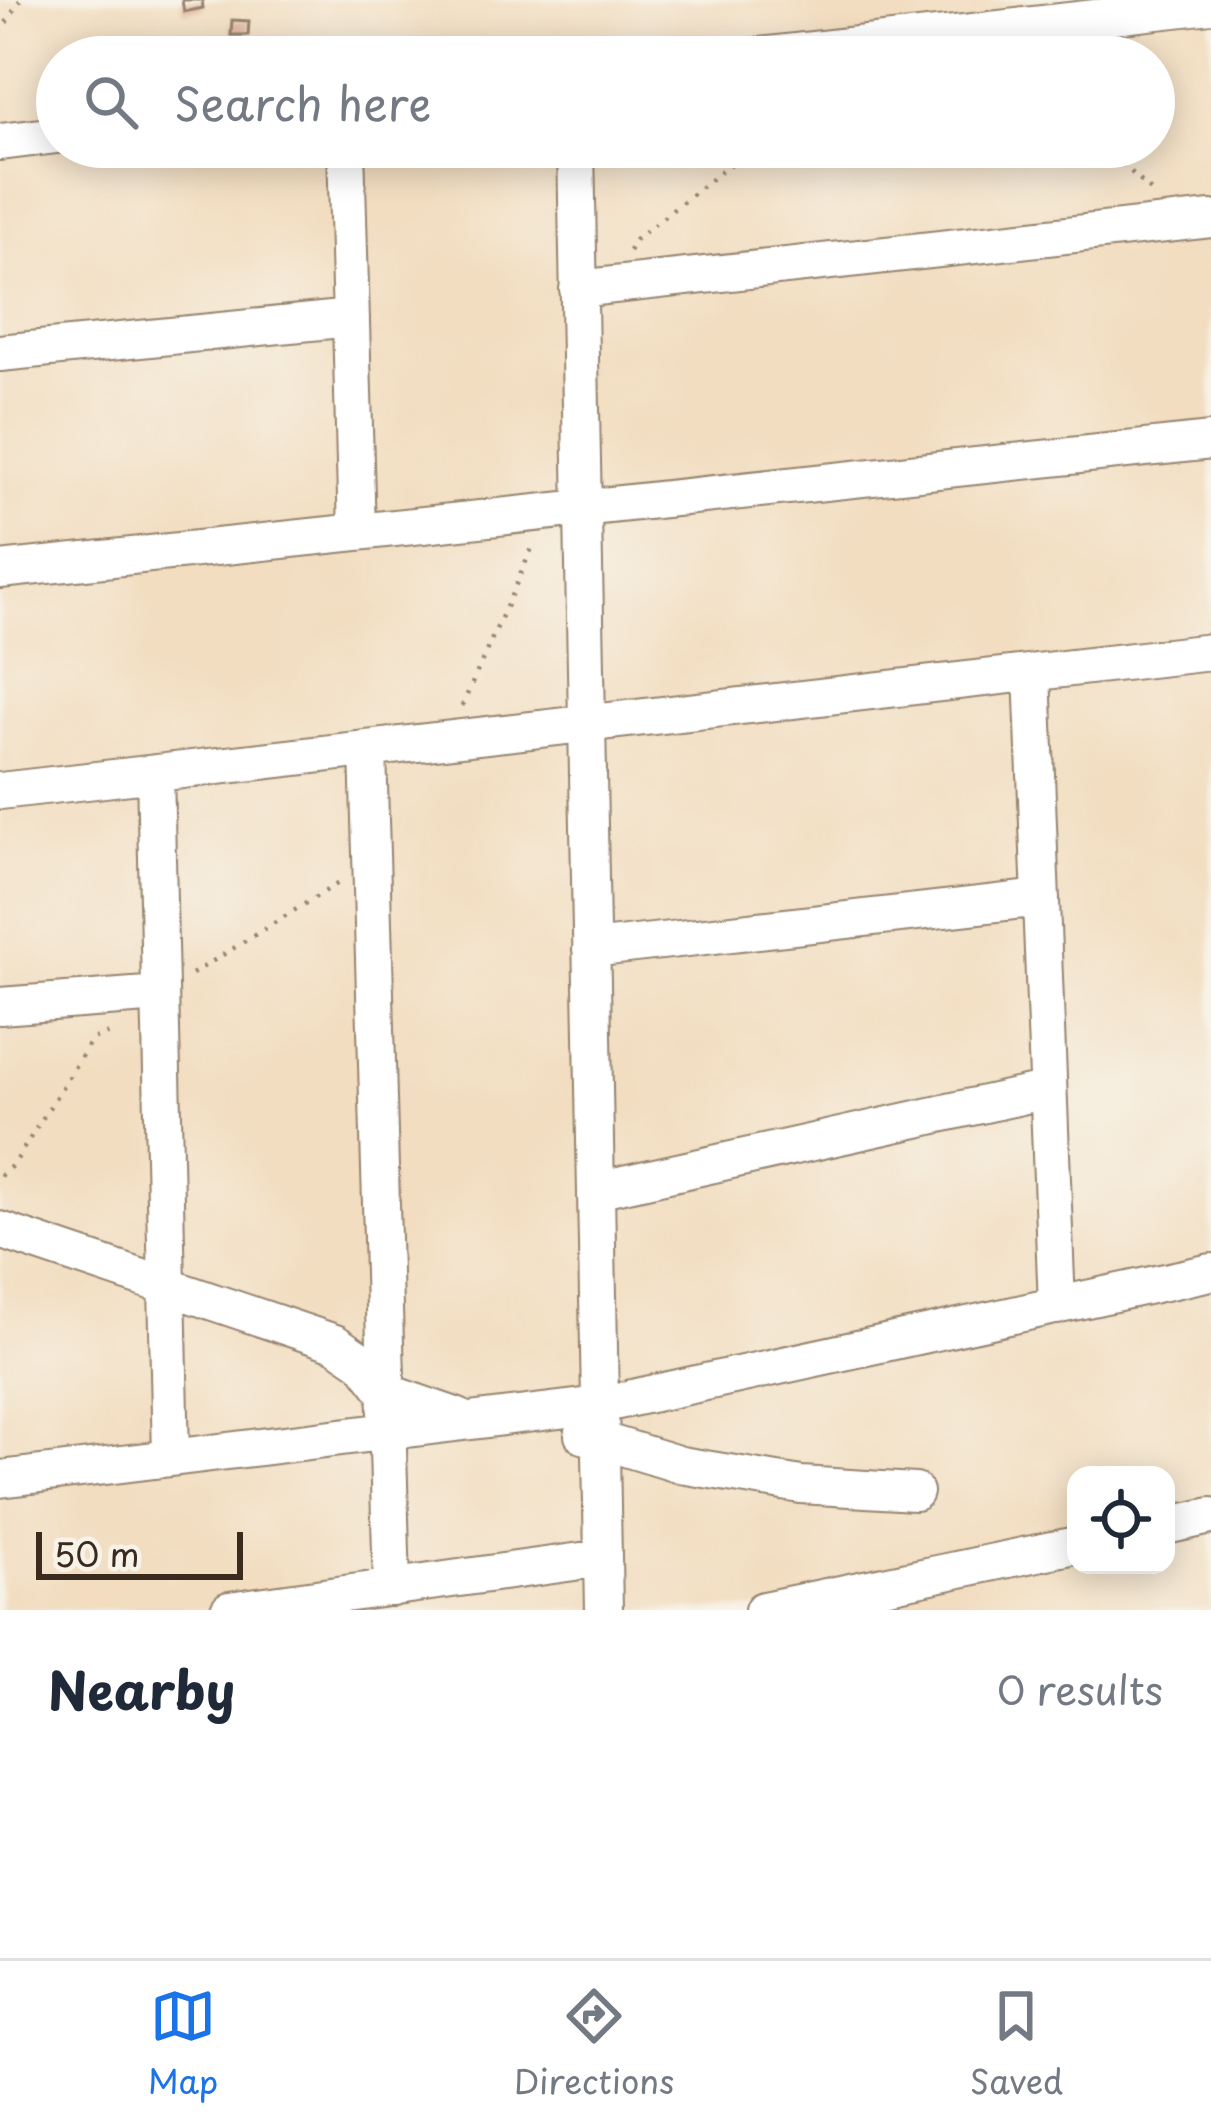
<!DOCTYPE html>
<html lang="en">
<head>
<meta charset="utf-8">
<style>
  :root { --surface:#fff; --page:#f2f2f3; --text:#1f2937; --muted:#747a83; --line:#e0e1e3; --accent:#1a73e8 }
  body { margin:0; font-family:"Playpen Sans",sans-serif; background:var(--page); color:var(--text) }
  .controls { position:absolute; right:36px; bottom:36px; display:grid; overflow:hidden; border-radius:24px; box-shadow:0 6px 30px #0003 }
  .controls button { width:108px; height:108px; display:grid; place-items:center; padding:0; border:0; border-bottom:3px solid var(--line); background:var(--surface); color:var(--text); font:60px sans-serif }
  .scale { position:absolute; left:36px; bottom:30px; width:207px; box-sizing:border-box; padding-left:12px; border:6px solid #3b2a1e; border-top:0; font-size:33px; line-height:42px; white-space:nowrap; color:#3b2a1e; -webkit-text-stroke:9px #f7f3e8; paint-order:stroke }
  .list { margin:0; padding:0; list-style:none }
  h2 { display:flex; justify-content:space-between; align-items:center; height:156px; margin:0; padding:0 48px; font-size:51px }
  h2 small { font-size:39px; font-weight:400; color:var(--muted) }
  .icon { flex:none; width:66px; height:66px; fill:none; stroke:currentColor; stroke-width:2; stroke-linecap:round; stroke-linejoin:round }
  .map { position:relative; flex:none; width:1211px; height:1610px; overflow:hidden }
  .search { position:absolute; background:var(--surface); box-shadow:0 6px 30px #0003; left:36px; right:36px; top:36px; height:132px; display:flex; align-items:center; gap:30px; box-sizing:border-box; padding:0 42px; border-radius:66px; color:var(--muted); font-size:45px }
  .sheet { height:348px; background:var(--surface) }
  nav { display:flex; justify-content:space-around; align-items:center; box-sizing:border-box; height:168px; border-top:3px solid var(--line); background:var(--surface); font-size:33px; color:var(--muted) }
  nav a { display:grid; justify-items:center; gap:6px }
  nav .on { color:var(--accent) }
  .map>svg:first-child { display:block }
  .building { fill:#e0af97 }
  .lines { fill:none; stroke-linecap:round; stroke-linejoin:round }
  .minor-casing { stroke:#96846f; stroke-width:40 }
  .path { stroke:#96846f; stroke-width:4.5; stroke-dasharray:3 9; stroke-linecap:butt }
  .minor { stroke:#fff; stroke-width:36 }
</style>
</head>
<body>
<div class="map">
<svg width="1211" height="1610" viewBox="0 0 1211 1610">
  <rect width="100%" height="100%" fill="#f7f3e8"/>
  <filter id="ink" filterUnits="userSpaceOnUse"><feTurbulence type="fractalNoise" baseFrequency=".00833" numOctaves="2"/><feDisplacementMap in="SourceGraphic" scale="24" xChannelSelector="R" yChannelSelector="G"/><feConvolveMatrix kernelMatrix="1 2 1 2 8 2 1 2 1" color-interpolation-filters="sRGB"/></filter>
  <filter id="wash" filterUnits="userSpaceOnUse"><feTurbulence type="fractalNoise" baseFrequency=".004" numOctaves="4" result="noise"/><feDisplacementMap in="SourceGraphic" scale="48" xChannelSelector="R" yChannelSelector="G"/><feGaussianBlur stdDeviation="2.7" result="paint"/><feColorMatrix in="noise" values="0 0 0 0 0 0 0 0 0 0 0 0 0 0 0 0 0 1.4 0 .05"/><feComposite in="paint" operator="in"/></filter>
  <g filter="url(#wash)">
    <rect width="100%" height="100%" fill="#f2ddc0"/>
    <g id="blocks">
      <path class="building" d="M182,0H202L203,8L184,12Z
        M232,20L249,21L248,35H231Z"/>
    </g>
  </g>
  <g filter="url(#ink)">
    <use href="#blocks" fill-opacity="0" stroke="#96846f" stroke-width="3"/>
    <g class="lines">
      <defs>
        <path id="minor" d="M750,57L1211,5
          M0,142L57,135
          M346,147L357,532
          M576,147L604,1610
          M578,289L1211,219
          M0,353L351,318
          M0,570L1211,441
          M1032,673L1057,1306
          M368,749L392,1588
          M155,773L171,1457
          M0,791L1211,652
          M591,949L1041,898
          M0,1006L160,994
          M596,1190L1048,1090
          M0,1230L335,1343L363,1362L386,1392L458,1417
          M583,1435L681,1465L801,1485L915,1492
          M0,1479L600,1405L1211,1272
          M1166,1526L1211,1516
          M229,1610L603,1558
          M763,1610L1076,1545"/>
      </defs>
      <use href="#minor" class="minor-casing"/>
      <path class="path" d="M0,33L20,0
        M1105,147L1153,193
        M629,251L636,239L752,147
        M462,706L533,546
        M192,974L340,882
        M0,1176L14,1164L92,1039L115,1031"/>
      <use href="#minor" class="minor"/>
    </g>
  </g>
</svg>
<div class="controls">
<button><svg class="icon" aria-label="locate" viewBox="0 0 24 24"><circle cx="12" cy="12" r="6"/><path d="M12 2v4M12 18v4M2 12h4M18 12h4"/></svg></button>
</div>
<div class="scale">50 m</div>
<div class="search"><svg class="icon" aria-label="search" viewBox="0 0 24 24"><circle cx="10" cy="10" r="6"/><path d="M15 15l6 6"/></svg>Search here</div>
</div>
<section class="sheet">
<h2>Nearby<small>0 results</small></h2>
<ul class="list">
</ul>
</section>
<nav>
<a class="on"><svg class="icon" aria-label="map" viewBox="0 0 24 24"><path d="M3 6l6-2 6 2 6-2v14l-6 2-6-2-6 2zM9 4v14M15 6v14"/></svg>Map</a>
<a><svg class="icon" aria-label="directions" viewBox="0 0 24 24"><path d="M12 3l9 9-9 9-9-9zM9 14v-3h6M13 9l2 2-2 2"/></svg>Directions</a>
<a><svg class="icon" aria-label="saved" viewBox="0 0 24 24"><path d="M7 4h10v16l-5-4-5 4z"/></svg>Saved</a>
</nav>
</body>
</html>
